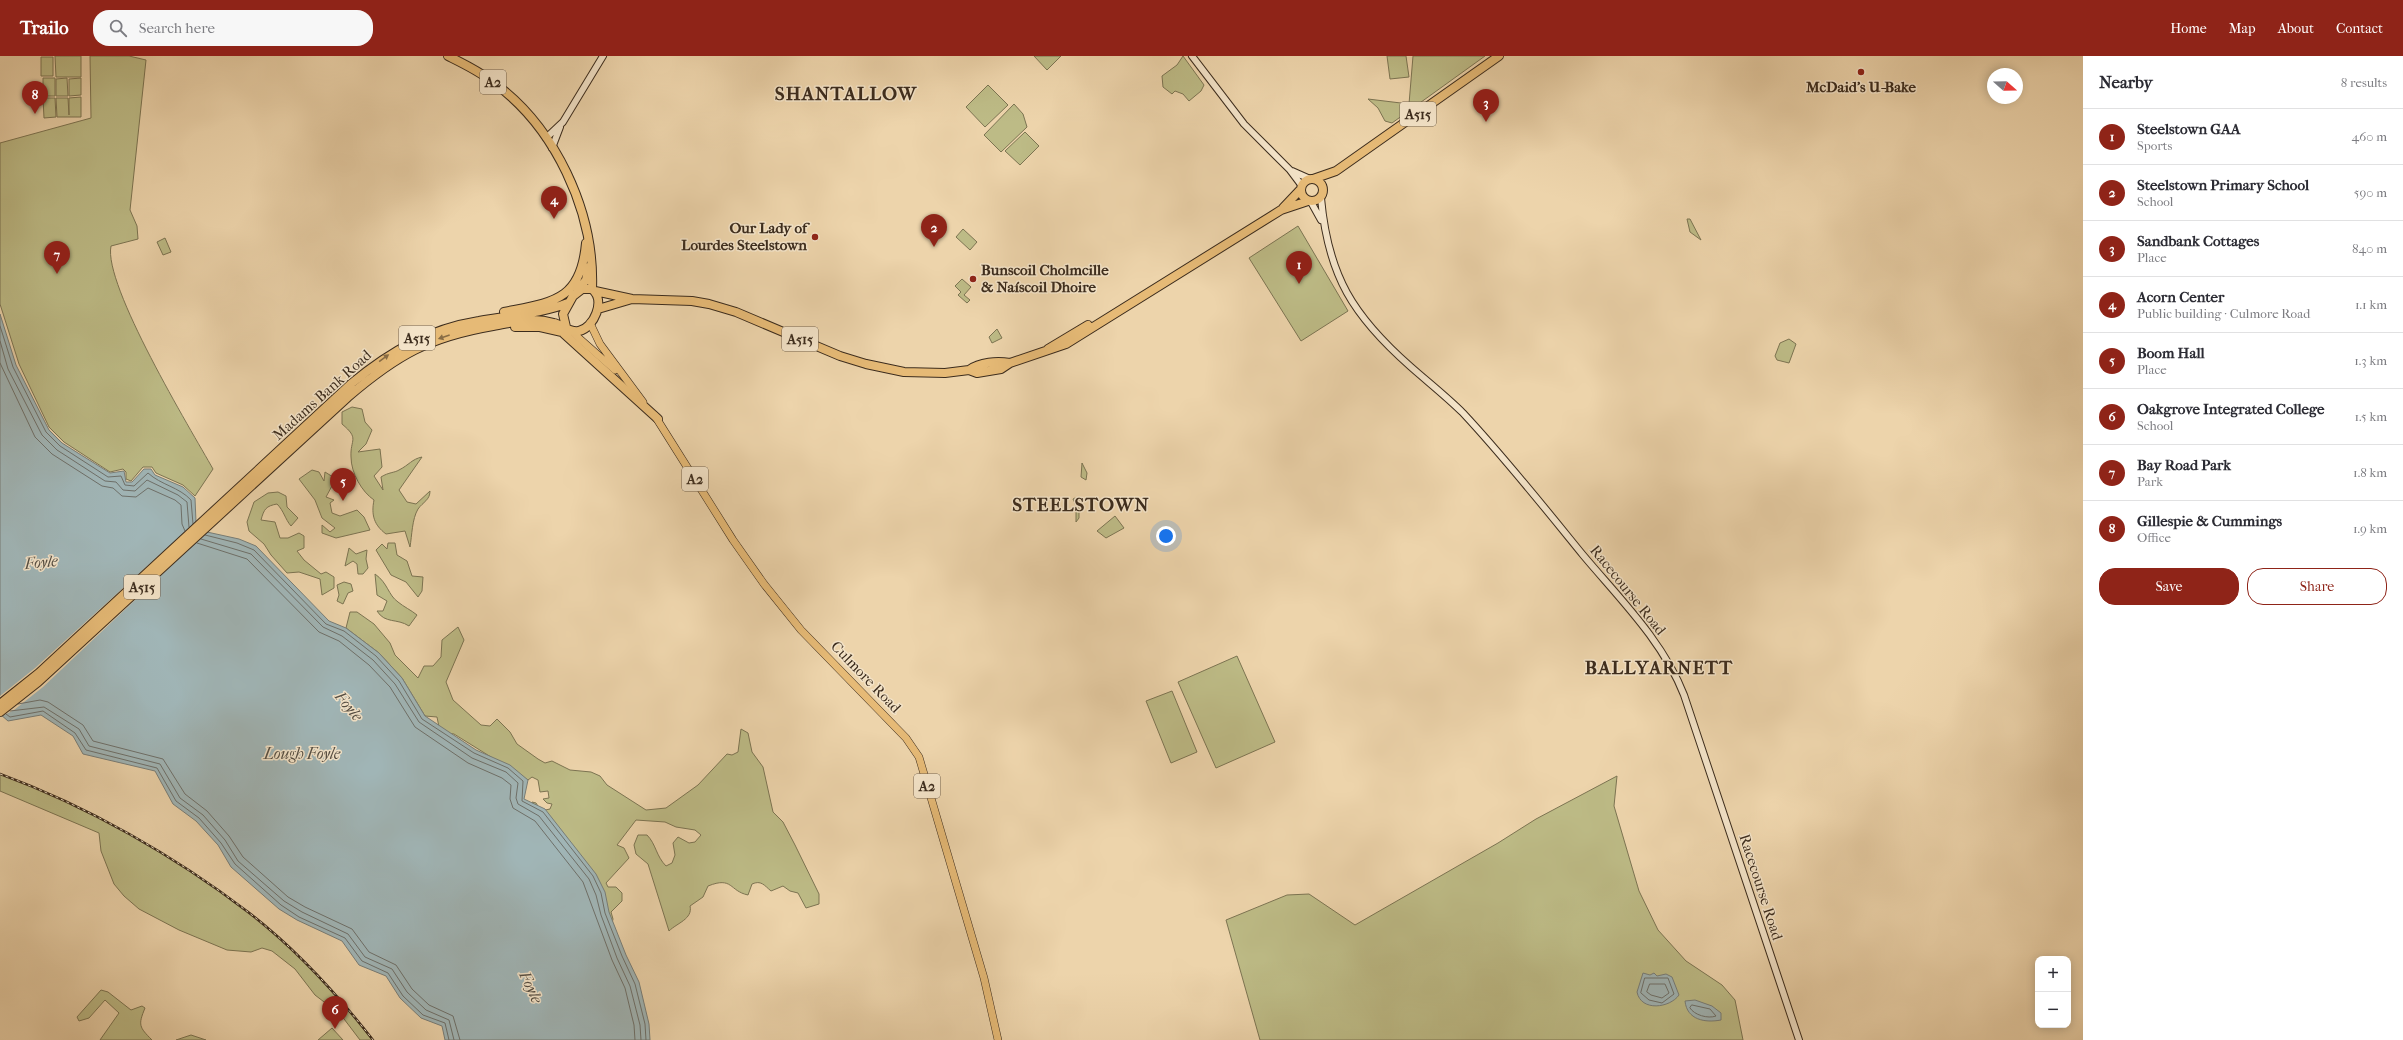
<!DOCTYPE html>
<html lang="en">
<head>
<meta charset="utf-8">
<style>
  :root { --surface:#fff; --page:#f7f7f7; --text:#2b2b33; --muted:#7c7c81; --line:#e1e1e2; --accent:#8f2418 }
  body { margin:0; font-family:"IM FELL French Canon",serif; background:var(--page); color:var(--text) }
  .controls { position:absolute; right:12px; bottom:12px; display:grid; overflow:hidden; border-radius:8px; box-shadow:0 2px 10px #0003 }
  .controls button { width:36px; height:36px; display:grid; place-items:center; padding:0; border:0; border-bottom:1px solid var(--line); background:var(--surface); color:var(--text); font:20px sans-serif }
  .compass { position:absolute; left:1987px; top:12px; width:36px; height:36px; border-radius:50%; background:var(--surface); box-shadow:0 2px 10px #0003; rotate:110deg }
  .you { position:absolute; left:1166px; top:480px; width:14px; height:14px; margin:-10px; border:3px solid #fff; border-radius:50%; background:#1a73e8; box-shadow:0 0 0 6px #1a73e833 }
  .badge { display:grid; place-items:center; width:26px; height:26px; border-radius:50%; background:var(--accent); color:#fff; font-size:13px; font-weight:700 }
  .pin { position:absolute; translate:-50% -33px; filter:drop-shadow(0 1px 2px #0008) }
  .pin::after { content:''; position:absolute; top:21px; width:14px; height:12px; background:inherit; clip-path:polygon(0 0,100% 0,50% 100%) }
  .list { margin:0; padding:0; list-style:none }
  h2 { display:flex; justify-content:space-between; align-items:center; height:52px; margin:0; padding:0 16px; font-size:17px }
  h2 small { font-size:13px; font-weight:400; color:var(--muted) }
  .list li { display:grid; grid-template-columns:26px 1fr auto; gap:12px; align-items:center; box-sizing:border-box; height:56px; padding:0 16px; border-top:1px solid var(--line) }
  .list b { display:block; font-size:15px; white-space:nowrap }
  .list p { margin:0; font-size:13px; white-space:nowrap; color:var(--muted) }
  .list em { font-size:13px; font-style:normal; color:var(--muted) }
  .actions { display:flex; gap:8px; padding:12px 16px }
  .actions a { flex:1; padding:9px 0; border:1px solid var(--accent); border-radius:16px; text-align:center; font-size:14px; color:var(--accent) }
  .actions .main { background:var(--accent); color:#fff }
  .icon { flex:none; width:22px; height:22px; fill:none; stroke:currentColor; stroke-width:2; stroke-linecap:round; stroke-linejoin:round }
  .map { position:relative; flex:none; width:2083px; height:984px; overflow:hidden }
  header { display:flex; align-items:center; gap:24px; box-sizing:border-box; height:56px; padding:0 20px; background:var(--accent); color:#fff }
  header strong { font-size:19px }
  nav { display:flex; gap:22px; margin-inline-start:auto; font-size:14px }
  .search { width:280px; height:36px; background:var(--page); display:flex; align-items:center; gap:10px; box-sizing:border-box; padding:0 14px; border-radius:16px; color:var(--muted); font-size:15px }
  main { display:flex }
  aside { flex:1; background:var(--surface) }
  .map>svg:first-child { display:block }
  .green { fill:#bdbb86; stroke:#7c7452 }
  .water { fill:#a0b5b6; stroke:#787e79 }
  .pier { fill:#edd4ab }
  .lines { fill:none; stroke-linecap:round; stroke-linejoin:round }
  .shore { stroke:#6e706a; stroke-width:1 }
  .secondary-casing { stroke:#3c2c1d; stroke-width:8 }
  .primary-casing { stroke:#3c2c1d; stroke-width:8 }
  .highway-casing { stroke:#3c2c1d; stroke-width:10 }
  .secondary { stroke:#f3e3c8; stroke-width:6 }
  .primary { stroke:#e6ba76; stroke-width:7 }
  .highway { stroke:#e6ba76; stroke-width:8 }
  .rail-casing { stroke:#3c2c1d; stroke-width:2.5 }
  .rail { stroke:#f3e3c8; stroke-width:1; stroke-dasharray:3; stroke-linecap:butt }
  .oneway { fill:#886c45 }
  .poi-dot { fill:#8f2418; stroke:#f3e3c8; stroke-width:1.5 }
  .labels { text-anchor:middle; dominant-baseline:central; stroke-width:3; stroke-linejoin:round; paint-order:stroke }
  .shield { fill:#f3e3c8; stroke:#736350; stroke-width:1 }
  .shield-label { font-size:14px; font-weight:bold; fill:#3c2c1d }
  .poi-label { font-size:15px; font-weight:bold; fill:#3c2c1d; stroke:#f3e3c8 }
  .street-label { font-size:15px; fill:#3c2c1d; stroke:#f3e3c8 }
  .water-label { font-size:16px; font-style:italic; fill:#554e43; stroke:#f3e3c8 }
  .district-label { font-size:19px; font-weight:bold; letter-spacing:1px; fill:#3c2c1d; stroke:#f3e3c8 }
</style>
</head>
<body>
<header>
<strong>Trailo</strong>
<div class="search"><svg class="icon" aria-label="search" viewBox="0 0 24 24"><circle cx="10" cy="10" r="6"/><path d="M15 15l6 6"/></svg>Search here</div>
<nav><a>Home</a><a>Map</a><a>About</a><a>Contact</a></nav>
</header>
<main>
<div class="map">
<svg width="2083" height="984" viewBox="0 0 2083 984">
  <rect width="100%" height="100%" fill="#edd4ab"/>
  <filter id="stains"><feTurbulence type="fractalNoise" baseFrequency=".005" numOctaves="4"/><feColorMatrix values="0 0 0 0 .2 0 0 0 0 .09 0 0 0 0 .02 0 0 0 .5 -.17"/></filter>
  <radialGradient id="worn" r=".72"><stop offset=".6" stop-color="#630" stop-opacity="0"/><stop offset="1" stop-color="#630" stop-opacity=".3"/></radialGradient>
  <path class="green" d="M55,0H81V21H56Z
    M90,0H129L146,4L130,154L137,170L138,183L111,190C103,229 191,374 213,413L195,440L183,429L156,417L152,411H143L131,425L126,423V416L123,413L110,416L64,386L49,371L19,308L0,248V87L91,62Z
    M1034,0H1061L1047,14Z
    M1183,0L1204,29L1201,35L1189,45L1183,38L1175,35L1172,38L1163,31L1162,20L1177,9Z
    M1387,0H1406L1409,21L1390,23Z
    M1413,0H1485L1392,67L1385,65L1378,52L1368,43L1409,48Z
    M41,1H53V20H41Z
    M43,22H55V40H43Z
    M67,22L68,40H56V23Z
    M81,22V39L69,40V23Z
    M988,29L1008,49L985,71L966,51Z
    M81,41V61H57L56,42H68L69,59V42Z
    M43,42H55L56,61L44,62Z
    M1014,48L1023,58L1027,71L1001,96L984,79Z
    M1025,76L1039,90L1020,109L1005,95Z
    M1687,163H1690L1701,184L1690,176Z
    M1298,170L1348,255L1301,285L1249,202Z
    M963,173L977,186L970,194L956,181Z
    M165,182L171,196L163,199L157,186Z
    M962,223L971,231L964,239L970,244L967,247L958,239L961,236L955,230Z
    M997,273L1002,282L992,287L989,281Z
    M1789,283L1796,288L1789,307L1777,304L1775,300L1780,287Z
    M352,351L362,353L365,366L372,374L366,388L358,396L380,393L382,411L374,420L383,434L381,421C389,416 394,417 399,414C409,409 412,403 422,401L399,434L407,446L416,448L430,435C430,444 423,446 418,453C412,463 412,479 410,491L405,475L386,478C374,469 371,459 374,444C362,436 351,417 351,401C350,383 360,383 342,368V356Z
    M1082,407L1087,417L1086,424L1081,421Z
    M312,414L319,416L324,425L325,416L333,421V428L326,441L334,444L330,447L332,457L340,460L357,454L364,461L370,474L336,482L322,477V469L330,476L335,472L322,462L315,444L299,423Z
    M278,436L286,440L287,451L298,462L291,470C285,463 284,455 277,448C266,450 264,453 261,464L275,466L280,482H288L299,477L304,480V492L297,495L304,504L321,518L326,516L334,521V532L322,539L320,523L299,516L287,517L271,499L264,488L249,475L247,466L254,446L268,437Z
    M1075,442L1079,444V462L1076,466V450L1073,443Z
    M1115,460L1124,472L1106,482L1097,475Z
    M388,487H395L397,499L407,505L412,520L423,521L422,535L418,541L406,526L391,519L376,494L382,488L387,493Z
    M349,492L356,498L367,494L366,503L368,512L363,518H358L357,508L353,505L345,510Z
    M375,518C388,527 388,539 398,546C404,551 411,554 417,559L409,570C397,562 385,568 377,555H383L387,545L377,539Z
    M344,526L351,528L353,535L348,537L343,548L337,545L339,539L337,529Z
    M350,556H357L374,568L390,587L395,599L418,622L424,610H433L441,601L442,584L458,571L464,584L446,626L453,644L481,669L490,670L497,663L510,676L517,688L538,703L545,707L552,705L570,714L591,716L600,720L607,729L646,754L666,752L698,729L727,698L732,699L738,696L741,673L748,677L752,696L763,711L773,756L783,766L795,789L819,838V848L806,852L798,837L790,835L783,830L771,835C764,829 761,824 752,828L748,839C729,835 733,820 708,830L703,841L690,850C693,863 677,867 669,875L648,808L636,798L634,789L638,779H647C656,788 656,800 666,810L672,807L675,799L673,787L678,781L689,787L695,786L701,779L695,774L676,771L665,766L636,764L617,789L624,792L629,802L606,827L608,831H616L622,837V845L611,856L613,863L611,872L535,758L532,746L536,747L541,755L550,753L552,748L547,747L543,743L549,742L548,735L540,736L538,724L532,721L528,724L454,678L440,676L437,661L425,660L402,622L379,597L346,572Z
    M1237,600L1275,686L1216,712L1178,626Z
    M1172,635L1197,696L1171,707L1146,645Z
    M0,718C87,750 175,800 248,856C295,892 337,938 373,984H360L341,959L315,939L295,913L272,895L262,892L251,896L227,894L179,874L139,853L124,840L114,828L101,795L99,777L0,735Z
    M1617,720L1614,750L1639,835L1658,874L1686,905L1722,929L1735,944L1743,984H1260L1226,864L1287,839L1309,838L1355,869L1498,787L1536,763Z
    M101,934L108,936L131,954L142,950L145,952C138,969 139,971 152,984H100L119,957L105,944L89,962L79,965L77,961Z
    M332,972L343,984H318Z
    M191,979L206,984H176Z"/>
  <path class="water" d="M0,258L16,309L49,374L62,387L110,417L124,415L126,426H132L144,413H151L155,419L183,431L195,442L196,466L207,476L239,483L256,490L329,565L346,572L379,597L402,622L425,660L476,694L510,709L528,724L524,743L545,753L596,818L605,836L609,856L626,899L639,926L649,968L650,984H445L442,970L421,962L400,942L386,920L359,909L342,885L297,864L279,853L231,811L218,789L196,765L173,748L155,715L83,698L73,680L41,659L8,665L0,658Z
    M1643,917L1650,919L1654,917L1657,920L1666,918L1672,921L1679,939C1670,952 1641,956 1637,936Z
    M1695,944L1712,950L1721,957V964C1705,967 1687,964 1685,945Z"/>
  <path class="pier" d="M198,464L209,474L43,631L14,654L0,661V640L35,612Z"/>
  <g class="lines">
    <path class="shore" d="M0,270L13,311L46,376L60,390L108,421L121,420L125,429L134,430L148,417C161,429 179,431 191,444L193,468
      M0,285L8,313L42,379L57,394L105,425L116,426L123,434L135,435L147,424L178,439L187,446L189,471
      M0,307L35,381L52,398L102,430L113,432L122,440L136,441L148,432L175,444L181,449L182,468L185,475
      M205,479L237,487L254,494L326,568L344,575L376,600L399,625L422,663L474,697L508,712L523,725L522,745L543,756L593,820L601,837L605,857L622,900L635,928L645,968L646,984
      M201,483L251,498L323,571L342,580L373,604L395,628L419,666L472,702L506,716L518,727L516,742L518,748L539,760L589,823L596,839L601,859L617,902L630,930L640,969L641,984
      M197,487L247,503L319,576L339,585L369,609L390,631L415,671L468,707L502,722L511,729L510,743L513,752L535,765L583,826L612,904L625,932L634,969L635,984
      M18,648L40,644L48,646L83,669L93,685L163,703L185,738L207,755L229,780L243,801L288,841L305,851L352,873L369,896L396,909L412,933L429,949L453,960L460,984
      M10,655L44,651L79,673L89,690L160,708L180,742L203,759L225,784L238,805L284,845L302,856L348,878L365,901L392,913L407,936L426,954L449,964L454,984
      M6,658L10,661L43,655L75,677L86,694L157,712L176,745L199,762L221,787L235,808L281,849L299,861L345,882L362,905L388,917L403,940L423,959L445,967L449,984
      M1645,922H1668L1674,938L1662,947L1649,944L1641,937Z
      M1650,928H1665L1669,937L1662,942L1651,939L1647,936Z
      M1692,949L1710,953L1716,960C1708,963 1694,959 1690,952Z"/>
    <defs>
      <path id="secondary" d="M1192,0L1244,68L1290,114L1302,130
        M546,82L563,66L603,0
        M552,92L560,71
        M1292,115L1310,123
        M1321,142C1328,220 1353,260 1411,311C1428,326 1447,341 1463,357C1505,402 1544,451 1583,499C1619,542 1663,585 1684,639L1799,984
        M1311,146L1321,164"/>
      <path id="primary" d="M590,267L600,288L643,346
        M572,276L615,314
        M655,360L733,484L764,528L801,574L906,682L919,701L984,922L998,984"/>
      <path id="highway" d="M448,0C462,7 477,14 490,24C555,69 595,156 592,233
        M1301 134a11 11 0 1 1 22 0a11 11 0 1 1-22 0Z
        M1313,123L1336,115L1499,0
        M1283,152L1301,133
        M578,234L586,224L589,211
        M595,235L632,243L692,245L709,248L736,256L840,300L866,308L904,316L945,317L969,314L977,317L1001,313L1010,307L1066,288L1281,154L1308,145
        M598,253L632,243
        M504,256C553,246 581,245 586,187
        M515,271H540L562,276L658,363
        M1048,293L1088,269
        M969,314C980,306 997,305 1010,307
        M0,648L39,617L352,327C391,295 429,273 479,265C509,259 540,258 568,247
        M0,656L38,626L348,341C397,299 429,281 493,270C506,268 520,264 533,264C540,264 547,265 554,267C562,269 570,277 579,275C594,272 606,244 592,233H582L573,240L563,258L566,271"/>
    </defs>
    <use href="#secondary" class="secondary-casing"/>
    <use href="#primary" class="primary-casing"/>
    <use href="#highway" class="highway-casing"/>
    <use href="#secondary" class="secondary"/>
    <use href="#primary" class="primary"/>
    <use href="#highway" class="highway"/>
    <defs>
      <path id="rail" d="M0,718C87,750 175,800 248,856C295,892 337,938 373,984"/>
    </defs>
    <use href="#rail" class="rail-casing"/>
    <use href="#rail" class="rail"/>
  </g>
  <defs><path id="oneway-solid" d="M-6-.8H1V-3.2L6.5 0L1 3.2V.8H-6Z"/></defs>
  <g class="oneway">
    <use href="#oneway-solid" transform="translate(444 281) rotate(161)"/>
    <use href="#oneway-solid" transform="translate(384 302) rotate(-36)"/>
  </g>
  <g class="poi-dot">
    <circle cx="1861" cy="16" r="4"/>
    <circle cx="815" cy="181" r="4"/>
    <circle cx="973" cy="223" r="4"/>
  </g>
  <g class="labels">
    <g class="shield">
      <rect x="480" y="14" width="26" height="24" rx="3"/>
      <rect x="1400" y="46" width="36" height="24" rx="3"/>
      <rect x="399" y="270" width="36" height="24" rx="3"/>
      <rect x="782" y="271" width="36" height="24" rx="3"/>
      <rect x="682" y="411" width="26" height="24" rx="3"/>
      <rect x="124" y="519" width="36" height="24" rx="3"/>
      <rect x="914" y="718" width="26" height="24" rx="3"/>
    </g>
    <g class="shield-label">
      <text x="493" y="26">A2</text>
      <text x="1418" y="58">A515</text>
      <text x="417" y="282">A515</text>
      <text x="800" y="283">A515</text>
      <text x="695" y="423">A2</text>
      <text x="142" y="531">A515</text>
      <text x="927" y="730">A2</text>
    </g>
    <g class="poi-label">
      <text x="1861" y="31">McDaid's U-Bake</text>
      <text x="807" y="172" text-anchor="end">Our Lady of<tspan x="807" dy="17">Lourdes Steelstown</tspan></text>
      <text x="981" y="214" text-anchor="start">Bunscoil Cholmcille<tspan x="981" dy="17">&amp; Naíscoil Dhoire</tspan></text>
    </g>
    <g class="street-label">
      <text transform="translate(322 339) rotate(-42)">Madams Bank Road</text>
      <text transform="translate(1628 534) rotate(51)">Racecourse Road</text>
      <text transform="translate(866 621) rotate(46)">Culmore Road</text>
      <text transform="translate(1761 831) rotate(72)">Racecourse Road</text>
    </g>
    <g class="water-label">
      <text transform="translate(41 506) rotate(-5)">Foyle</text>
      <text transform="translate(349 650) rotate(50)">Foyle</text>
      <text x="302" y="697">Lough Foyle</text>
      <text transform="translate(531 931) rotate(65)">Foyle</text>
    </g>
    <g class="district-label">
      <text x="846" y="38">SHANTALLOW</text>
      <text x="1081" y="449">STEELSTOWN</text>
      <text x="1659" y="612">BALLYARNETT</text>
    </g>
  </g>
  <rect width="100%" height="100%" filter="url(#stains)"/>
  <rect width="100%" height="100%" fill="url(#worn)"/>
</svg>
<div class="controls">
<button>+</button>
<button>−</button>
</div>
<svg class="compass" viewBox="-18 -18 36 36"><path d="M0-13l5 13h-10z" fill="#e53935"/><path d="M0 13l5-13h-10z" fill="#7c7c81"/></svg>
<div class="you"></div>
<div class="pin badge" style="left:1299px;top:228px">1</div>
<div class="pin badge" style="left:934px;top:191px">2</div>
<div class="pin badge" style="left:1486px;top:66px">3</div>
<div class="pin badge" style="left:554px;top:163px">4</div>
<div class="pin badge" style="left:343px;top:445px">5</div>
<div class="pin badge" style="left:335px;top:973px">6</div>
<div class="pin badge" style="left:57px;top:218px">7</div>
<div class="pin badge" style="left:35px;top:58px">8</div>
</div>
<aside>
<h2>Nearby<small>8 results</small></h2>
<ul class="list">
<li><span class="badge">1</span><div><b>Steelstown GAA</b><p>Sports</p></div><em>460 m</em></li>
<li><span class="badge">2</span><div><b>Steelstown Primary School</b><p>School</p></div><em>590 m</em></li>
<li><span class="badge">3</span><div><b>Sandbank Cottages</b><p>Place</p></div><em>840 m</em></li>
<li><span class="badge">4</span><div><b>Acorn Center</b><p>Public building · Culmore Road</p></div><em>1.1 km</em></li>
<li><span class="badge">5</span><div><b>Boom Hall</b><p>Place</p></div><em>1.3 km</em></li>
<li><span class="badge">6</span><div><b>Oakgrove Integrated College</b><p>School</p></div><em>1.5 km</em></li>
<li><span class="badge">7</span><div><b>Bay Road Park</b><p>Park</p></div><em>1.8 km</em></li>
<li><span class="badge">8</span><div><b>Gillespie &amp; Cummings</b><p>Office</p></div><em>1.9 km</em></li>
</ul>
<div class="actions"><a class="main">Save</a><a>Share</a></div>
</aside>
</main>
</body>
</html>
